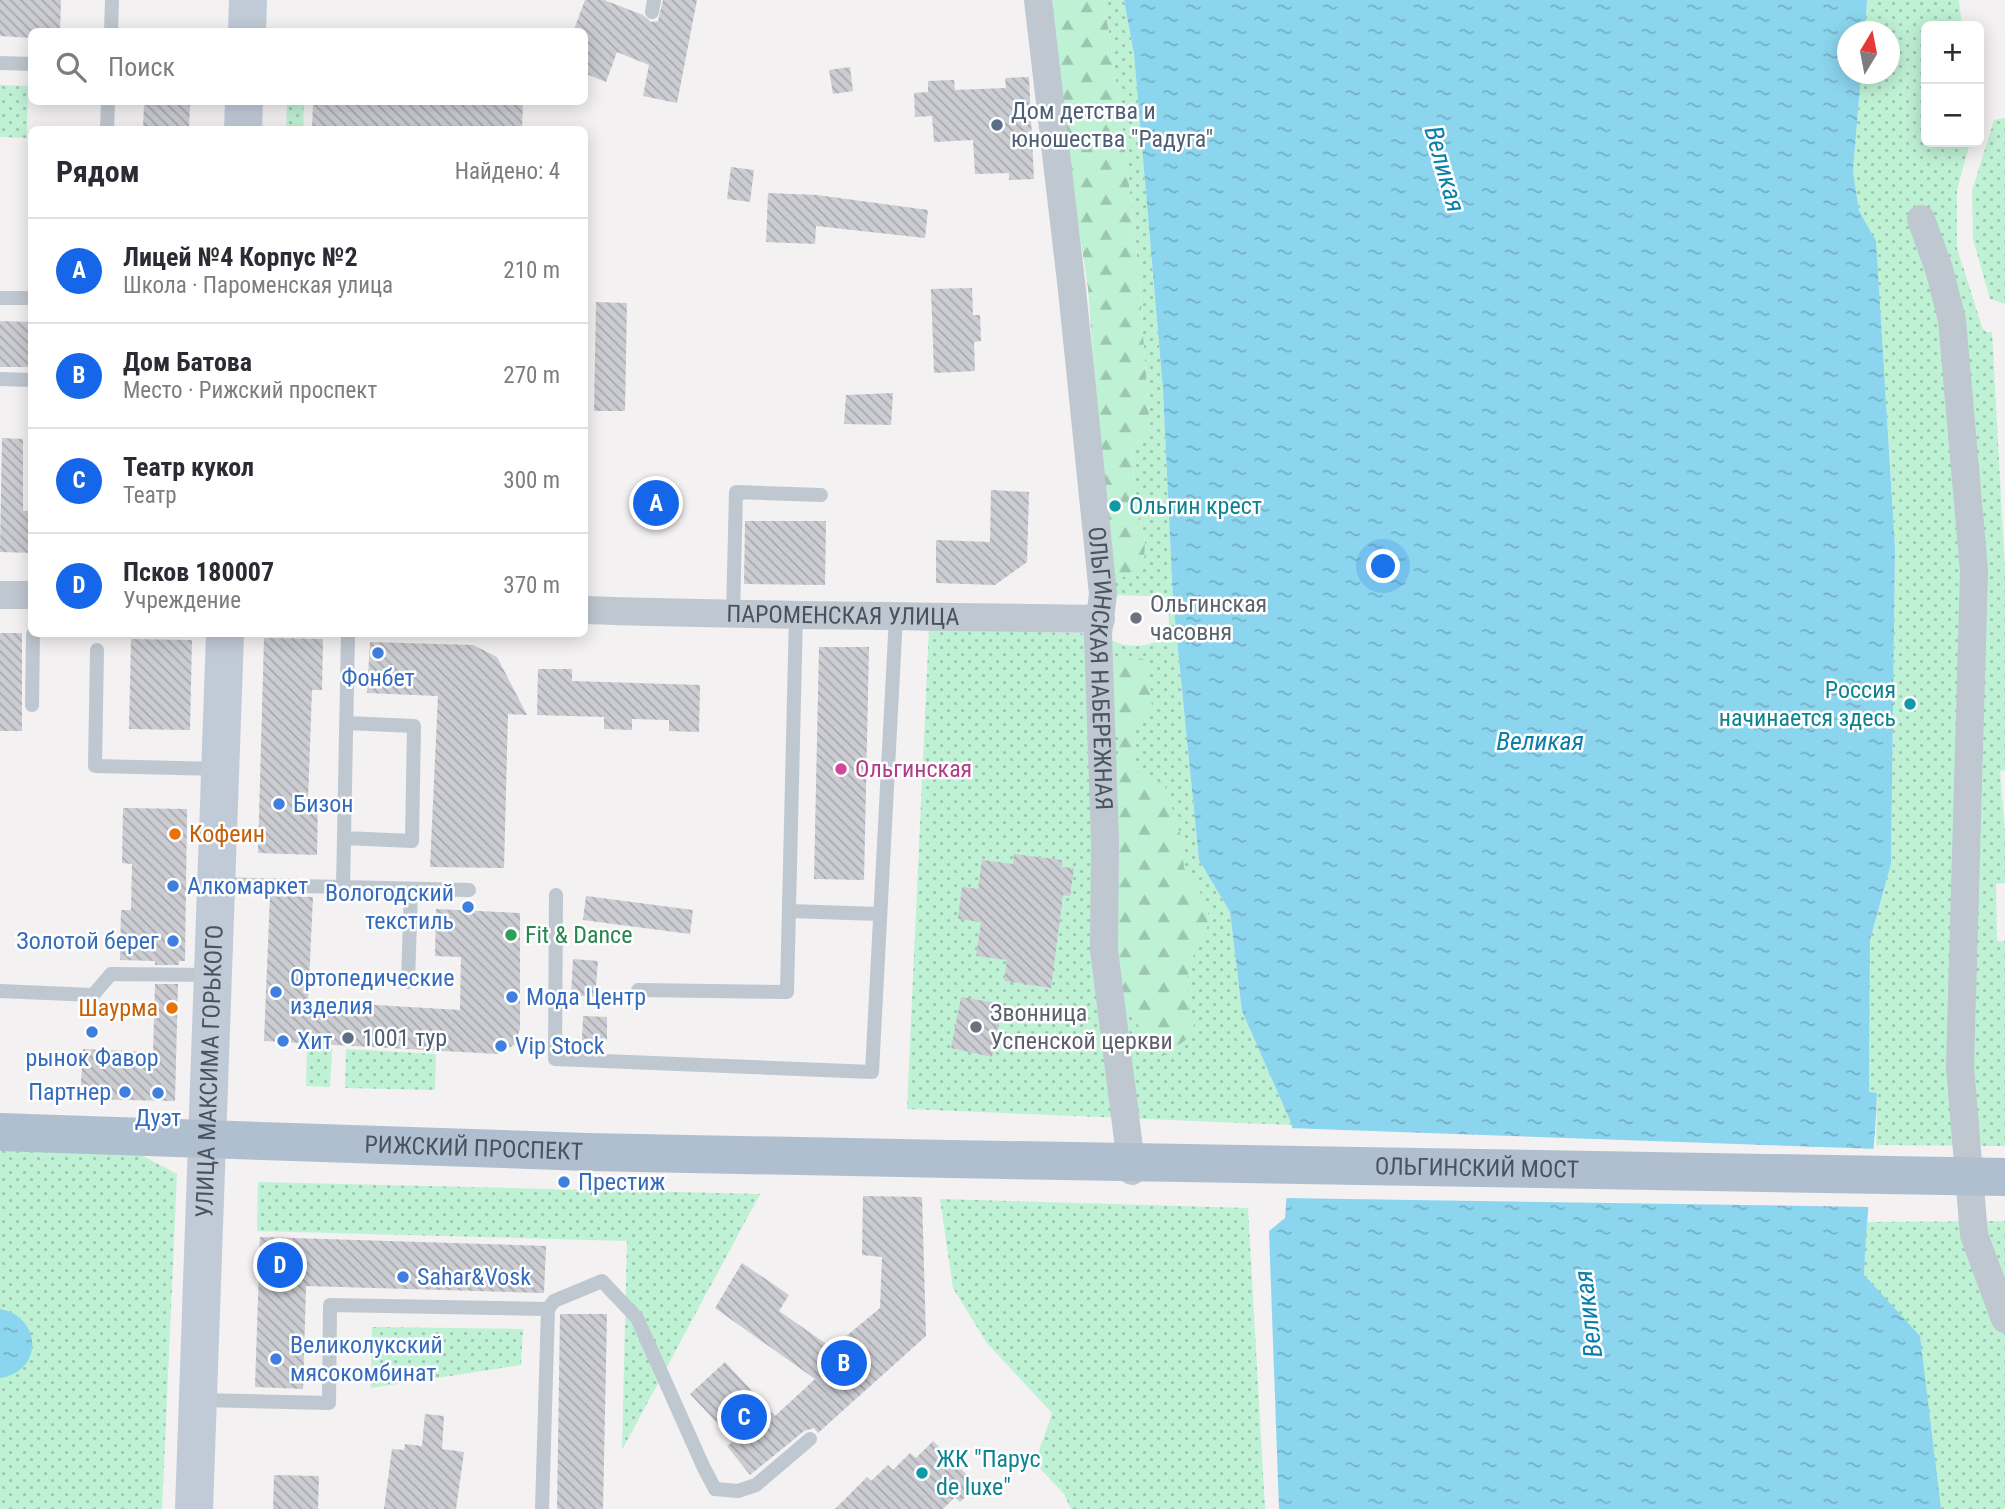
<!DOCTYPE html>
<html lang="ru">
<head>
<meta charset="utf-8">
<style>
  :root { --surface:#fff; --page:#f2f2f3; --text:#2b2b33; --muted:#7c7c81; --line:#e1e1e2; --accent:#1566e9 }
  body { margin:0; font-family:"Roboto Condensed",sans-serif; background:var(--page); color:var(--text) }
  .controls { position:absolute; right:21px; top:21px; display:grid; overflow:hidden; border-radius:10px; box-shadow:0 4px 18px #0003 }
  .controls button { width:63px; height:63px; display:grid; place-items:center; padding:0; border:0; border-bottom:2px solid var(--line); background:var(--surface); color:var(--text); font:35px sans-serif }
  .compass { position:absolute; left:1837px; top:21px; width:63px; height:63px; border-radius:50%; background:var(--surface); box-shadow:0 4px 18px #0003; rotate:10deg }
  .you { position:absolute; left:1384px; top:567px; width:24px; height:24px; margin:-18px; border:5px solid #fff; border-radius:50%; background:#1a73e8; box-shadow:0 0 0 10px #1a73e833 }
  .badge { display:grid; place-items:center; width:46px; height:46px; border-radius:50%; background:var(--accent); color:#fff; font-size:23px; font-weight:700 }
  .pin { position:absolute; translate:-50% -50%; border:4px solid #fff; box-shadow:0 2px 7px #0006 }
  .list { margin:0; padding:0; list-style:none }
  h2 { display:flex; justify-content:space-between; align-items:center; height:91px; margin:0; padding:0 28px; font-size:30px }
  h2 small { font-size:23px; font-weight:400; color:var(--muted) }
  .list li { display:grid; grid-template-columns:46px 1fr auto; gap:21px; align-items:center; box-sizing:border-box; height:105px; padding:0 28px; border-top:2px solid var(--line) }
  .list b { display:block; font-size:26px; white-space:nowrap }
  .list p { margin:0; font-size:23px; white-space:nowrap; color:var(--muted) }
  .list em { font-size:23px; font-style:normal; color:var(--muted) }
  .icon { flex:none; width:38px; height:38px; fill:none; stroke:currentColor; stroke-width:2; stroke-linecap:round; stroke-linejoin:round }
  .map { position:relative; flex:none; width:2005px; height:1509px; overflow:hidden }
  .search { position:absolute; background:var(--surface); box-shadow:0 4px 18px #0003; left:28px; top:28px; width:560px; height:77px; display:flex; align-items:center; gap:18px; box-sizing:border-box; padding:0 24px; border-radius:10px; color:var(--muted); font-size:26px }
  .panel { position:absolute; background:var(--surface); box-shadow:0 4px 18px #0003; left:28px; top:126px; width:560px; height:511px; border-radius:10px }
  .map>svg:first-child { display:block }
  .green { fill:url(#green-dots) }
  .forest { fill:url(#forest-firs) }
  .water { fill:url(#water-ripples) }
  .pier { fill:#f3f1f1 }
  .building { fill:url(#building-back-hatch) }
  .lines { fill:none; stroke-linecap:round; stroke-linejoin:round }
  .lane { stroke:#bfc7d0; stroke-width:14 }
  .street { stroke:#bfc7d0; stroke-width:28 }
  .secondary { stroke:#c1cbd8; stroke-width:38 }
  .primary { stroke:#b0bfd0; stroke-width:38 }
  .primary-bridge { stroke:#b0bfd0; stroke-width:38 }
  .service-dot { fill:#5c6f8a; stroke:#fff; stroke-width:2.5 }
  .culture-dot { fill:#0f9aa8; stroke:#fff; stroke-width:2.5 }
  .worship-dot { fill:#6b7280; stroke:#fff; stroke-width:2.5 }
  .shop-dot { fill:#3f7fe0; stroke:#fff; stroke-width:2.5 }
  .hotel-dot { fill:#d1479c; stroke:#fff; stroke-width:2.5 }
  .food-dot { fill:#e8710a; stroke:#fff; stroke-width:2.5 }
  .leisure-dot { fill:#2e9e5b; stroke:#fff; stroke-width:2.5 }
  .labels { text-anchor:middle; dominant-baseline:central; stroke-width:5; stroke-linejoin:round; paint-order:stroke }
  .service-label { font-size:24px; fill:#4e5e75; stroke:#fff; text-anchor:start }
  .culture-label { font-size:24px; fill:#0d838f; stroke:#fff; text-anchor:start }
  .worship-label { font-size:24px; fill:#5b616d; stroke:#fff; text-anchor:start }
  .street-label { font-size:24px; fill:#48535f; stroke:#fff }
  .shop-label { font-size:24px; fill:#366cbe; stroke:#fff; text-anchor:start }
  .hotel-label { font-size:24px; fill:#b23c85; stroke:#fff; text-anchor:start }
  .food-label { font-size:24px; fill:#c56008; stroke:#fff; text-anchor:start }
  .leisure-label { font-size:24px; fill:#27864d; stroke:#fff; text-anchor:start }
  .water-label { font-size:26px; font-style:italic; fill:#097fa9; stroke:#fff }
</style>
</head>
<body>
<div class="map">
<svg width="2005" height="1509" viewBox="0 0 2005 1509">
  <defs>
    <pattern id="green-dots" width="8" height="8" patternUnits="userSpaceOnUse" patternTransform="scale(1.75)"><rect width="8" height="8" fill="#bff1d5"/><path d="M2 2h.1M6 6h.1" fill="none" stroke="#9dc6b0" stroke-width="1.8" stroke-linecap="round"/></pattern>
    <pattern id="forest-firs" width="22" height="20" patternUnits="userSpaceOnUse" patternTransform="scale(1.75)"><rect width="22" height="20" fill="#bff1d5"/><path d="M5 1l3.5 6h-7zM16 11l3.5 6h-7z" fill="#9dc6b0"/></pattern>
    <pattern id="water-ripples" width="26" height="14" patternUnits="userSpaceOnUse" patternTransform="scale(1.75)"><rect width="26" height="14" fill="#8cd5ef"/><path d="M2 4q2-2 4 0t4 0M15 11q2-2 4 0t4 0" fill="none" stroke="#74afc5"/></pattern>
    <pattern id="building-back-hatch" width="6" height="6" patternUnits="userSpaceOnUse" patternTransform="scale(1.75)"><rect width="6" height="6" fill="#cbcdd3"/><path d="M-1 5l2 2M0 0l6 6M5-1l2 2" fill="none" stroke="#a7a9ae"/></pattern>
  </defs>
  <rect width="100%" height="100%" fill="#f3f1f1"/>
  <path class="green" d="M1104,0H1124L1134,54L1163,390L1173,600L1199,860L1230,912L1242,1011L1292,1125L907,1109L929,628L1098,634C1106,637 1116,643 1124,645C1152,649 1178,639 1166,606L1156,598L1150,596L1110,595L1109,581L1145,542L1134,486L1132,447L1150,430L1138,264L1121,116Z
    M1867,0H1959L1962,26H1926V142H1970L1957,190V248L1982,327L1986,332H1992L2005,571V770L2000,771L2005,833V883L1996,884L1997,941H2005V1146L1876,1145L1877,1094L1869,1093L1870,940L1891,864L1895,548L1885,387L1853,171L1861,74H1890V32L1865,31Z
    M0,85L28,86L27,138L0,137Z
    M287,102H304L303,129H286Z
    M2005,118V304L1990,299L1973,239L1972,191L1994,120Z
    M307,1047L332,1048L330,1087L306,1086Z
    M346,1049L436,1054L435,1090L345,1088Z
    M0,1149L137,1153L177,1174L162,1509H0Z
    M258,1182L760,1194L622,1450L627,1241L257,1231Z
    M940,1199L1248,1208L1265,1509H1071L1064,1494L1035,1463L1052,1413L987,1343L953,1288Z
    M2005,1221V1509H1941L1864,1275L1865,1222Z
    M372,1327L523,1329L521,1365L371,1388Z"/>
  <path class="forest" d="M1044,0H1104L1121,116L1138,264L1150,430L1132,447L1134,486L1145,542L1144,563L1122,578L1109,581L1088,288Z
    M1121,656L1143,659L1149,669L1152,709L1134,732V771L1164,783L1180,833L1184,868L1209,906L1207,928L1193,957L1186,981L1194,1025L1191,1036L1163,1056L1152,1052L1119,989L1112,784L1120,744L1111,710L1113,663Z"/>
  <path class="water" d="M1124,0H1867L1865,31L1848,32V74H1861L1853,171L1859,211L1876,241L1895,548L1891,864L1870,940L1869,1092L1877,1093C1875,1154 1866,1214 1864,1275L1920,1336L1941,1509H1279L1269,1231L1285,1218L1292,1125L1242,1011L1230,912L1199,860L1173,600L1163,390L1134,54Z
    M0,1309C43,1317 43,1372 0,1378Z"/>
  <path class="pier" d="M1288,1128L1879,1149L1871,1207L1283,1198Z"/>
  <path class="building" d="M0,0H61L60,32H32V38L0,36Z
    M585,0H604L643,15L651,22L658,21L663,0H697L677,103L643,96L649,65L617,52L606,82L584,73V32H573Z
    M850,67L853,91L833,94L829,70Z
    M1029,77L1034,179L1009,180V173L975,174L973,140L934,142L932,116L915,117L914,93L928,92V81L954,80L955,90L1006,88L1005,78Z
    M144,102H190L189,130H143Z
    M313,102H523L522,130H312Z
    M731,167L754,170L750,202L727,199Z
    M768,193L817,195L928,210L925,238L816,226L815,244L766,242Z
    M972,288L973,315H980L981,341L974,342L975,371L934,373L931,289Z
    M596,302L627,303L625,411H594Z
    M0,321L32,322V367H0Z
    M893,393L891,425L844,424L846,395Z
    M2,438L23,439V511H32V553L0,552Z
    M991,490L1029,492L1027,562L995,585L936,583V540L990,542Z
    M745,521H826L825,585L744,584Z
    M0,633H22V731H0Z
    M264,638L323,639L322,690H312L308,801H318L317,855L258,853Z
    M131,639L192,640L190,730L129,729Z
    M370,642L473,645L497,657L527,715L508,714L504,868L430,867L438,696L367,693Z
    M819,647H869L864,880L814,879Z
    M538,669H572V681L700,685L699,732L669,731V720L632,719V730L604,729V717L537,715Z
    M123,808L187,809L185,961H179V965H155V961L120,960L121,910H131L132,864L122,863Z
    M1014,854L1062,860L1061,867L1074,868L1070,896L1063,895L1051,988L1004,981L1007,960L976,956L981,922L958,919L962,887L978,889L982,860L1013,864Z
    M270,896L313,897L308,1001L460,1010L461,957L435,956L436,909L520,913V1029L514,1045L498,1054L264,1041Z
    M586,896L693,910L690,934L583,920Z
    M573,959L598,961L595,997L571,995Z
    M155,984H178L175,1101L80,1099L83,1049L153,1052Z
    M961,997L1002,1004L992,1057L951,1048Z
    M583,1016L607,1017V1041L582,1040Z
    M863,1196L922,1197L926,1336L818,1433L814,1428L804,1431L750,1475L727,1446L734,1441L690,1394L725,1362L775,1416L815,1379L715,1308L742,1263L789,1295L779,1311L832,1348L880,1308L882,1257L862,1255Z
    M260,1237L546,1246L544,1293L306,1286L303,1389L255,1387Z
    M560,1314H607L603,1509H557Z
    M425,1414L444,1416L442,1449L464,1452L456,1509H384L392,1449L404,1450L405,1444L422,1446Z
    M933,1441L977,1485L960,1502L955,1497L943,1509H835L867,1477L871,1481L888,1465L893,1470L910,1453L916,1458Z
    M274,1475L319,1476L318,1509H273Z"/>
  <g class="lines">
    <path class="lane" d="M652,12L654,0
      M111,32L112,0
      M0,63L32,64
      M107,130L108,102
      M0,298H32
      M0,379L32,380
      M733,615L736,492L821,495
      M97,650L95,766L219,769
      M32,705L33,634
      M344,838L412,841L414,726L347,723
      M216,884L343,887L348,634
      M343,887L469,890
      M556,895L555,1059L872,1072L896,616
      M789,911L879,914
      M408,982L411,889
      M638,990L787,992L796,614
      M0,991L93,995L111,974L211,975
      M548,1309L554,1301L602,1281L637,1318L703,1466L715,1489L738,1491L756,1485L810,1439
      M199,1400L329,1403L330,1305L548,1309L542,1509"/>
    <g class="street">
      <path id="s1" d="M1038,0L1072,290L1103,594L1098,634L1105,842L1104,950L1132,1171"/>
      <path d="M1921,219L1939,269L1952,320L1974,571L1960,1067L1974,1235L2005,1319"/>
      <path d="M0,595H32"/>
      <path id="s2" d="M584,610C756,616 929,616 1101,619"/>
    </g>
    <g class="secondary">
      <path d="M247,32L248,0"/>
      <path d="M243,130L244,102"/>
      <path id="s3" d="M194,1509L225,634"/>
    </g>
    <path class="primary" id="s4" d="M0,1132L588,1152L950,1159"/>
    <path class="primary-bridge" id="s5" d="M950,1159L2005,1177"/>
  </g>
  <g class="service-dot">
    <circle cx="997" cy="125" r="7"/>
    <circle cx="348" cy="1038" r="7"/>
  </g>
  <g class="culture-dot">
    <circle cx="1115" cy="506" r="7"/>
    <circle cx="1910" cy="704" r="7"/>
    <circle cx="922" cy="1473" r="7"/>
  </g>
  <g class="worship-dot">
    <circle cx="1136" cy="618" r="7"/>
    <circle cx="976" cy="1027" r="7"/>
  </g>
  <g class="shop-dot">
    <circle cx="378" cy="653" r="7"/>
    <circle cx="279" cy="804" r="7"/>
    <circle cx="173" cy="886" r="7"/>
    <circle cx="468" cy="907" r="7"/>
    <circle cx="173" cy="941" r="7"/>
    <circle cx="276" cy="992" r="7"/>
    <circle cx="512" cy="997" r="7"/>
    <circle cx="92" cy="1032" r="7"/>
    <circle cx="283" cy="1041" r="7"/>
    <circle cx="501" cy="1046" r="7"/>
    <circle cx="125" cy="1092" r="7"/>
    <circle cx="158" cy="1093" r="7"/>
    <circle cx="564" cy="1182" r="7"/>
    <circle cx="403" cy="1277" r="7"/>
    <circle cx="276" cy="1359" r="7"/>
  </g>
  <circle class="hotel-dot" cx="841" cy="769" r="7"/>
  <g class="food-dot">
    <circle cx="175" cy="834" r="7"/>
    <circle cx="172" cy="1008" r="7"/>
  </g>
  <circle class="leisure-dot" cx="511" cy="935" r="7"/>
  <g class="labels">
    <g class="service-label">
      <text x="1011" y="111">Дом детства и<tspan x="1011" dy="28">юношества "Радуга"</tspan></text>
      <text x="362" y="1038">1001 тур</text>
    </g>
    <g class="culture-label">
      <text x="1129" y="506">Ольгин крест</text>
      <text x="1896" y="690" text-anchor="end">Россия<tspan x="1896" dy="28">начинается здесь</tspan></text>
      <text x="936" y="1459">ЖК "Парус<tspan x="936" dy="28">de luxe"</tspan></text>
    </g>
    <g class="worship-label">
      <text x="1150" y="604">Ольгинская<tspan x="1150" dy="28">часовня</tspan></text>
      <text x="990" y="1013">Звонница<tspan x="990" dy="28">Успенской церкви</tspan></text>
    </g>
    <g class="street-label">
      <text stroke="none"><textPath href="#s2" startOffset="259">ПАРОМЕНСКАЯ УЛИЦА</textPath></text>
      <text stroke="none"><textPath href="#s1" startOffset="672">ОЛЬГИНСКАЯ НАБЕРЕЖНАЯ</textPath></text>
      <text stroke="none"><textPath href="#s3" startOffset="438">УЛИЦА МАКСИМА ГОРЬКОГО</textPath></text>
      <text stroke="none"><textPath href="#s4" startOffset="474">РИЖСКИЙ ПРОСПЕКТ</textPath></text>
      <text stroke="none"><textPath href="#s5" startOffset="527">ОЛЬГИНСКИЙ МОСТ</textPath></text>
    </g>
    <g class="shop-label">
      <text x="378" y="678" text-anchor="middle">Фонбет</text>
      <text x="293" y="804">Бизон</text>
      <text x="187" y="886">Алкомаркет</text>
      <text x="454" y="893" text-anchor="end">Вологодский<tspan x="454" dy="28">текстиль</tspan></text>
      <text x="159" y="941" text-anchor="end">Золотой берег</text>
      <text x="290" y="978">Ортопедические<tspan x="290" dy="28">изделия</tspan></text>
      <text x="526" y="997">Мода Центр</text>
      <text x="297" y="1041">Хит</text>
      <text x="515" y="1046">Vip Stock</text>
      <text x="92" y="1058" text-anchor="middle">рынок Фавор</text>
      <text x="111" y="1092" text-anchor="end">Партнер</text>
      <text x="158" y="1118" text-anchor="middle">Дуэт</text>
      <text x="578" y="1182">Престиж</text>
      <text x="417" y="1277">Sahar&amp;Vosk</text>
      <text x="290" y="1345">Великолукский<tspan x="290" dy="28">мясокомбинат</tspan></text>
    </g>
    <g class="hotel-label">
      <text x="855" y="769">Ольгинская</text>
    </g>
    <g class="food-label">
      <text x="189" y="834">Кофеин</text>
      <text x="158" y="1008" text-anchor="end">Шаурма</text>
    </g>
    <g class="leisure-label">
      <text x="525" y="935">Fit &amp; Dance</text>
    </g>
    <g class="water-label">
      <text transform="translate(1445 169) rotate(74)">Великая</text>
      <text x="1540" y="741">Великая</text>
      <text transform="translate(1588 1314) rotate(-97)">Великая</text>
    </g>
  </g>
</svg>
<div class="controls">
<button>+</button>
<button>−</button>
</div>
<svg class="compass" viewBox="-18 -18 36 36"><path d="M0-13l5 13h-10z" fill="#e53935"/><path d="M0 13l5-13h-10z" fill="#7c7c81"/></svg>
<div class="you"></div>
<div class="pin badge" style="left:656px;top:503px">A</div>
<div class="pin badge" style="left:844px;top:1363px">B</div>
<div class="pin badge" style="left:744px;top:1417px">C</div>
<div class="pin badge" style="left:280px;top:1265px">D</div>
<div class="search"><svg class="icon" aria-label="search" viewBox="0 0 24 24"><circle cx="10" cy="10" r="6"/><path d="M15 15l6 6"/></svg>Поиск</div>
<section class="panel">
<h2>Рядом<small>Найдено: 4</small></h2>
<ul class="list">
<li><span class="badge">A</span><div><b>Лицей №4 Корпус №2</b><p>Школа · Пароменская улица</p></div><em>210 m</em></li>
<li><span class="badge">B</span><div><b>Дом Батова</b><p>Место · Рижский проспект</p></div><em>270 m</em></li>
<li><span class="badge">C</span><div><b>Театр кукол</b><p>Театр</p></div><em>300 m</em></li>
<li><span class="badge">D</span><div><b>Псков 180007</b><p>Учреждение</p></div><em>370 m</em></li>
</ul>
</section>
</div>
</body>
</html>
